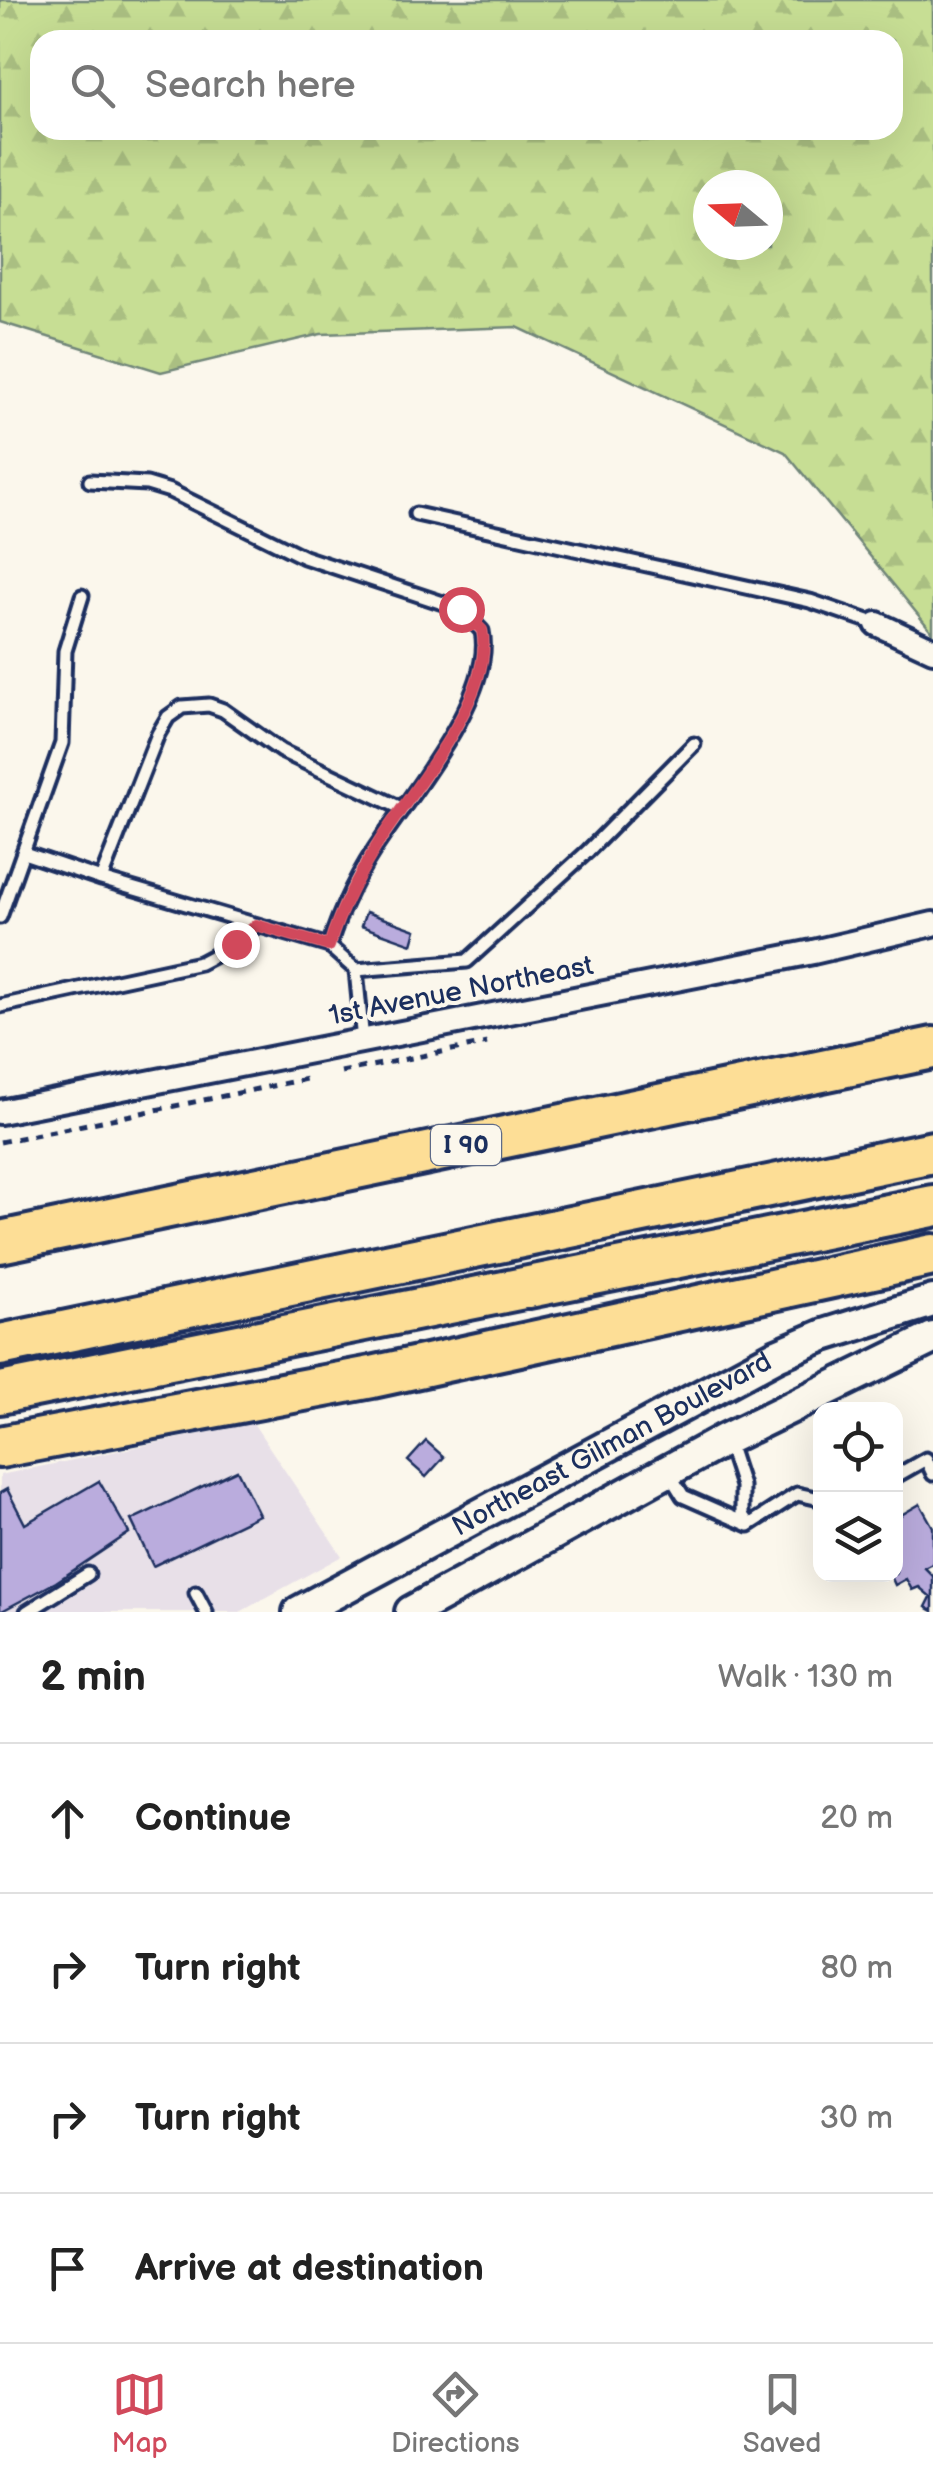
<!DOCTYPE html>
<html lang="en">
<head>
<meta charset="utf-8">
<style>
  :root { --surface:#fff; --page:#f2f2f2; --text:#222; --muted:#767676; --line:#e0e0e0; --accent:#d1495b }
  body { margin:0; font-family:"Balsamiq Sans",sans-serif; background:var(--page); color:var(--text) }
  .controls { position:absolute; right:30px; bottom:30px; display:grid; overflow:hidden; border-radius:20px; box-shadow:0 10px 40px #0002 }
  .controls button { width:90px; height:90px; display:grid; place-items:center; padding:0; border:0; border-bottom:2px solid var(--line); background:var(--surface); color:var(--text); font:50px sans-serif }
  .compass { position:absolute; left:693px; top:170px; width:90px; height:90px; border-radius:50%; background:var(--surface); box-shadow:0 10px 40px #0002; rotate:289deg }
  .stop { position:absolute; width:30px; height:30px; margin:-22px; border:8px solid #d1495b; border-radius:50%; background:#fff }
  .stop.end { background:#d1495b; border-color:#fff; box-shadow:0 2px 10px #0008 }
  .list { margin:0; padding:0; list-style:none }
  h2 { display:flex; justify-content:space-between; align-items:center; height:130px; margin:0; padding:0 40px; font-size:42px }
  h2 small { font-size:32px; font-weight:400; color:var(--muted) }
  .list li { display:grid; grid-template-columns:65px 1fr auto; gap:30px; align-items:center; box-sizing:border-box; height:150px; padding:0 40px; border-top:2px solid var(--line) }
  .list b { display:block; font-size:38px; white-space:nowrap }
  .list em { font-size:32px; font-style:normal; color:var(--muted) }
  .icon { flex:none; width:55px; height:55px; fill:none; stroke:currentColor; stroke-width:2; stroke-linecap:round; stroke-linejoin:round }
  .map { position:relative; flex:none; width:933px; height:1612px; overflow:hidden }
  .search { position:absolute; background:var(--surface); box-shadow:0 10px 40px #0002; left:30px; right:30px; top:30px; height:110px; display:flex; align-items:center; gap:25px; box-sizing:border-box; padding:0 35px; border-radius:30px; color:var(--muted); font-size:38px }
  .sheet { height:730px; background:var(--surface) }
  nav { display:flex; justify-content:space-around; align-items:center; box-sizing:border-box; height:140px; border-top:2px solid var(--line); background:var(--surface); font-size:28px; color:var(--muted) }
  nav a { display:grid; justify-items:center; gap:5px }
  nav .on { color:var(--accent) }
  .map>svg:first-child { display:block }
  .built { fill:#e8e0e8 }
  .forest { fill:url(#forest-firs); stroke:#718679; stroke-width:2.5; fill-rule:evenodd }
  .building { fill:#baacdd; stroke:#1b2f5e; stroke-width:2.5 }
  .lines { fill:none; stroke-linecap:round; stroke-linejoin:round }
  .lane-casing { stroke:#1b2f5e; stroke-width:19 }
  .street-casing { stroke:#1b2f5e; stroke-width:30 }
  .secondary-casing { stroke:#1b2f5e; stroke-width:38 }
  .highway-casing { stroke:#1b2f5e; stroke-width:48 }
  .path { stroke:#1b2f5e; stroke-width:5; stroke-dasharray:8 8; stroke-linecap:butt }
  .lane { stroke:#fbf7ec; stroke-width:11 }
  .street { stroke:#fbf7ec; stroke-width:22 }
  .secondary { stroke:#fbf7ec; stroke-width:30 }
  .highway { stroke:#fdde96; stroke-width:40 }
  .route { stroke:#d1495b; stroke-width:12 }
  .labels { text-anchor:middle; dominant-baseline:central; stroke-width:8; stroke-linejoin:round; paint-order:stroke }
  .shield { fill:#fbf7ec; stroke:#5e6b89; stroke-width:2.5 }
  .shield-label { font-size:25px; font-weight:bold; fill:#1b2f5e }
  .street-label { font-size:28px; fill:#1b2f5e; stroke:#fbf7ec }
</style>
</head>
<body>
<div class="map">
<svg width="933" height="1612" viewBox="0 0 933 1612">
  <defs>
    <pattern id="forest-firs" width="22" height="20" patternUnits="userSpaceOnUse" patternTransform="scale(2.5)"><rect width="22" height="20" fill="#c7de94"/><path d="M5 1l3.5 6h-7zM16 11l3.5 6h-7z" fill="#aabf82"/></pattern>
  </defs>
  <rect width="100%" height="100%" fill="#fbf7ec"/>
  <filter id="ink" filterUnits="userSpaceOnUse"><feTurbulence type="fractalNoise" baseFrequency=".01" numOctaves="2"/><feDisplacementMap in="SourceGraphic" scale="20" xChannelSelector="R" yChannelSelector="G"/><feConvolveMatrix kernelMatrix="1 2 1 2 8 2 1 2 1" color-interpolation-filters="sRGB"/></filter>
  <g filter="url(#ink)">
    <path class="built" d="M253,1423L342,1556L240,1612H0V1475Z"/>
    <path class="forest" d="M0,0H933V633L785,452L517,327L321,334L161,372L0,322ZM40,40H893V130H40ZM708,185H768V245H708Z"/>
    <path class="building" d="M366,912L416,930L412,944L361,926Z
      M426,1441L444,1457L426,1477L408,1461Z
      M237,1470L259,1515L153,1566L131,1520Z
      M99,1481L129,1533L56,1582L0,1612V1493L7,1489L25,1524Z
      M920,1504L933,1527V1564L925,1568L933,1576V1611L926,1607L931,1597L919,1587L912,1590L906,1579L895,1585L890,1574H896V1518Z"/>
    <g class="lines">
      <defs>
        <path id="lane" d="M90,481L147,484L170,491L304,557L461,609L482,631C495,691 416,788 384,835C360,869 341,907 329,946
          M416,514L810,601L877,624
          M24,853L101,879L158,734L168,717L182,707L209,705L223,710L281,751L403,809
          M101,879L329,946L356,970L363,1041
          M0,917L62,743L65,651L82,596
          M356,970L467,961L588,851L694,744
          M0,1006L200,963L236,944L256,925
          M727,1440L742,1486V1515L749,1525
          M668,1472L683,1496L749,1525L797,1494L820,1499
          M896,1476L926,1459L933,1474
          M196,1593L206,1612
          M27,1612L88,1574"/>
        <path id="street" d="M877,624L933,650
          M0,1112L813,952L933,924"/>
        <g id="secondary">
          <path id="s1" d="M299,1612L777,1355L824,1335L933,1301"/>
          <path d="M411,1612L726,1439L933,1338"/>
        </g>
        <path id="highway" d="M0,1242L933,1048
          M0,1345L933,1152
          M0,1393L933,1206
          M0,1447L372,1377L933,1255"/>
      </defs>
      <use href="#lane" class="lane-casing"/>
      <use href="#street" class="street-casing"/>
      <use href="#secondary" class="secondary-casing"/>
      <use href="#highway" class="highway-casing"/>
      <path class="path" d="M341,1072L487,1043
        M0,1142L306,1079"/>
      <use href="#lane" class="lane"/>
      <use href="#street" class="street"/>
      <use href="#secondary" class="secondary"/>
      <use href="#highway" class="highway"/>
    </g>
  </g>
  <g class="lines" filter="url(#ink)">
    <path class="route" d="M236,944L256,925L329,946C340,909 359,875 379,842C411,791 496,694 482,630L461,609"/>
  </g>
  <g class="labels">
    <rect class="shield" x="431" y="1125" width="70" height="40" rx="8"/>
    <g class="shield-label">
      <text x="466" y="1145">I 90</text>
    </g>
    <g class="street-label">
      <text transform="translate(461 991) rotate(-11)">1st Avenue Northeast</text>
      <text stroke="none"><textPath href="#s1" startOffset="355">Northeast Gilman Boulevard</textPath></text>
    </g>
  </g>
</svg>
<div class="controls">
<button><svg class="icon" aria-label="locate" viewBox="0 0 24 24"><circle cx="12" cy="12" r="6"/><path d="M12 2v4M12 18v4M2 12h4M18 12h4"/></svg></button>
<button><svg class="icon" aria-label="layers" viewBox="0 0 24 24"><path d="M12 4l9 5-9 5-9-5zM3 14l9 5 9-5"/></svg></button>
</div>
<svg class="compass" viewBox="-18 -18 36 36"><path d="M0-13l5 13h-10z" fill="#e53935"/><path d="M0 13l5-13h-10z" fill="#767676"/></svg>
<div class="stop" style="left:461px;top:609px"></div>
<div class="stop end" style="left:236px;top:944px"></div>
<div class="search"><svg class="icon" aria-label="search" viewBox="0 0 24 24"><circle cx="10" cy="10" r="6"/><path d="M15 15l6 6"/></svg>Search here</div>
</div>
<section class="sheet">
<h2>2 min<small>Walk · 130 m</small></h2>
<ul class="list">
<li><svg class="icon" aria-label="ahead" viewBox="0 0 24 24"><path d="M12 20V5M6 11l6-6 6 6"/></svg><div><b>Continue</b></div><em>20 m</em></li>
<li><svg class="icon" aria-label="right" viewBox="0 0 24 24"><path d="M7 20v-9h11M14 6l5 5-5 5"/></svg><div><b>Turn right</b></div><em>80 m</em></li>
<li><svg class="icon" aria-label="right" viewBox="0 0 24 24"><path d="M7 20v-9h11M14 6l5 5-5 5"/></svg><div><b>Turn right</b></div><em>30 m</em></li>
<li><svg class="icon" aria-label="arrive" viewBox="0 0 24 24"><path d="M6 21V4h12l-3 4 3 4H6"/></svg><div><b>Arrive at destination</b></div></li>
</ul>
</section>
<nav>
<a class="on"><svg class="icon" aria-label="map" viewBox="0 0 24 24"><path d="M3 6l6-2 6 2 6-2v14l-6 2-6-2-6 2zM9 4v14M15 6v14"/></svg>Map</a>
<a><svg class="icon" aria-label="directions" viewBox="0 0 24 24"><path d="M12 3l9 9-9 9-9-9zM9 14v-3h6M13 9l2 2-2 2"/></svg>Directions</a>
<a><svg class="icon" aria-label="saved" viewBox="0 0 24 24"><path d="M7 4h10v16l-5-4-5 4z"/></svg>Saved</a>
</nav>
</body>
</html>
